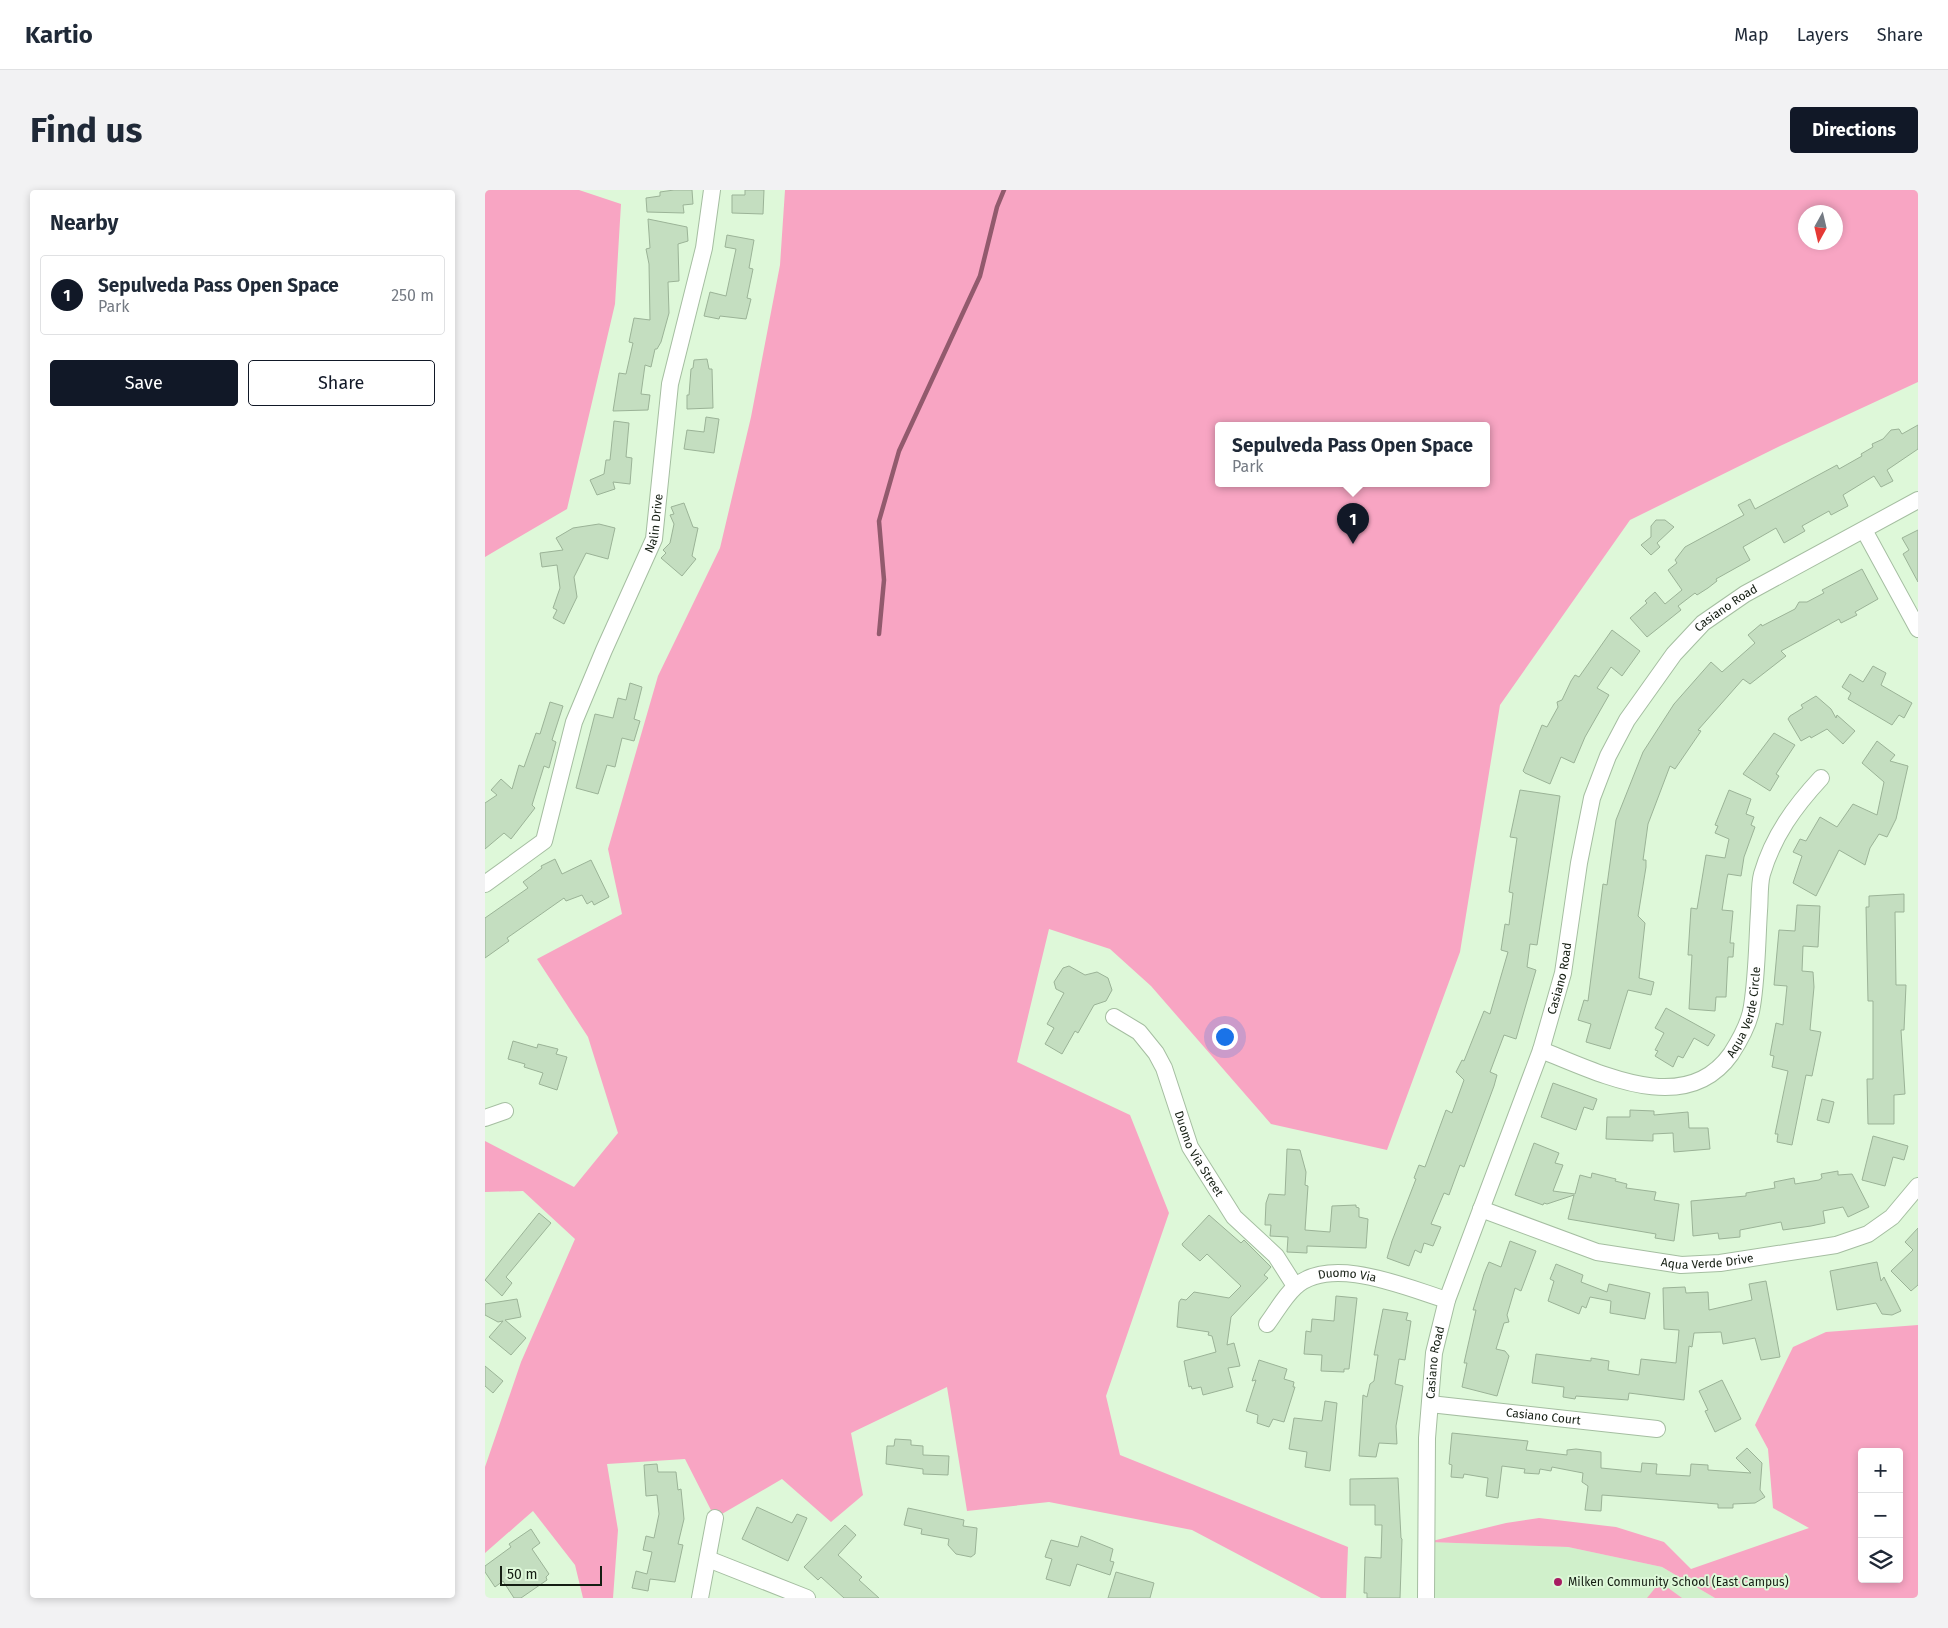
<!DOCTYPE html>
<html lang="en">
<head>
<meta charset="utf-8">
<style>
  :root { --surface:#fff; --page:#f2f2f3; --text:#1f2937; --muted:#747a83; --line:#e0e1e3; --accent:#111827 }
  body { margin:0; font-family:"Fira Sans",sans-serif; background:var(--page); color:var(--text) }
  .controls { position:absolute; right:15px; bottom:15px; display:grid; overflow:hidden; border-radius:5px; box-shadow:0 2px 8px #0003 }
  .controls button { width:45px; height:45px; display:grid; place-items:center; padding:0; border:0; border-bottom:1px solid var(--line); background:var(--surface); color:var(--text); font:25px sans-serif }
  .compass { position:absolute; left:1313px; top:15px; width:45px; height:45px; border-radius:50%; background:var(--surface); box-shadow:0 2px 8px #0003; rotate:188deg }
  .scale { position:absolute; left:15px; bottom:12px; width:102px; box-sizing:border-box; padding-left:5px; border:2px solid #151e13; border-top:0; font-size:14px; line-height:18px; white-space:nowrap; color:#151e13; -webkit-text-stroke:4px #def8d9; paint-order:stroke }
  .you { position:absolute; left:739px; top:846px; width:18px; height:18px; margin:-12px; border:4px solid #fff; border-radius:50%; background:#1a73e8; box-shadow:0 0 0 8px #1a73e833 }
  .badge { display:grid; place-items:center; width:32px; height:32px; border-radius:50%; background:var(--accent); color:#fff; font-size:16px; font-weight:700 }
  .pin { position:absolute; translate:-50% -41px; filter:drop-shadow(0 1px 2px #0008) }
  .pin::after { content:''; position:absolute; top:26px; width:18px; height:15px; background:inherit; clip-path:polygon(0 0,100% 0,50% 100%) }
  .popup { position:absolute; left:730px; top:232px; width:275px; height:65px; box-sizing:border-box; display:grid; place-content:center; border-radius:5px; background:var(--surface); filter:drop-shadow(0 1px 4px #0005); font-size:16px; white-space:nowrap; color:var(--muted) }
  .popup b { font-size:19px; color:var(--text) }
  .popup::after { content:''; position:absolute; left:50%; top:100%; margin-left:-10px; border:10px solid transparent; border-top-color:var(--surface) }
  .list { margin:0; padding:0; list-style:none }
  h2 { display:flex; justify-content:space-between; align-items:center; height:65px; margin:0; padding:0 20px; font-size:21px }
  h2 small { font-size:16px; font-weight:400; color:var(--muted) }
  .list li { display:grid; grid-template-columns:32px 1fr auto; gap:15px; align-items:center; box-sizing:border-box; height:80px; margin:0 10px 10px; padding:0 10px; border:1px solid var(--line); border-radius:5px }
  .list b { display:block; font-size:19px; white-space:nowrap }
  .list p { margin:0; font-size:16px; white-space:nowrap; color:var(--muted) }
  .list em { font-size:16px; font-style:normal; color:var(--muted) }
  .actions { display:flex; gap:10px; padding:15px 20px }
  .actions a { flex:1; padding:11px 0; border:1px solid var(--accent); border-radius:5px; text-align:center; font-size:18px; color:var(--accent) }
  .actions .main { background:var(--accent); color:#fff }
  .icon { flex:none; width:28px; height:28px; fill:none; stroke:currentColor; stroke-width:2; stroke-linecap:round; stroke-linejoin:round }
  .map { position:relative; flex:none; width:1433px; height:1408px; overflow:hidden; border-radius:5px }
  header { display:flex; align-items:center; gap:30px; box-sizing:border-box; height:70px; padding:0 25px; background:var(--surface); border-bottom:1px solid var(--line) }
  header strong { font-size:24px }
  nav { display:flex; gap:28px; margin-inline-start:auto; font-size:18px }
  .intro { display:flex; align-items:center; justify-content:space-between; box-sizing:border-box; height:120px; padding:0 30px }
  h1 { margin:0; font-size:35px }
  .button { padding:12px 22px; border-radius:5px; background:var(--accent); color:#fff; font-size:18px; font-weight:700 }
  main { display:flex; gap:30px; padding:0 30px }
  aside { flex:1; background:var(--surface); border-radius:5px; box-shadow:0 2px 8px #0003 }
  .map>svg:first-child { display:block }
  .built { fill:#d0f0cb }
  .green { fill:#f8a5c3; fill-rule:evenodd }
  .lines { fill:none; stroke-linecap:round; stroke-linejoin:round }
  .stream { stroke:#925a6d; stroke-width:4.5 }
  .building { fill:#c4dec0; stroke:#9bb397 }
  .minor-casing { stroke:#a5bea1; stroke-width:18 }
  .minor { stroke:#fff; stroke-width:16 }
  .poi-dot { fill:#a71d62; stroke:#def8d9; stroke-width:2 }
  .labels { text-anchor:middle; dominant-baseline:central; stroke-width:4; stroke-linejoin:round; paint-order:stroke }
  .street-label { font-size:12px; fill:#151e13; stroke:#def8d9 }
  .poi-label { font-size:12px; fill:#151e13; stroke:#def8d9; text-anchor:start }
</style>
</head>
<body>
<header>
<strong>Kartio</strong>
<nav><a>Map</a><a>Layers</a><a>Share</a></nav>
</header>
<div class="intro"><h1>Find us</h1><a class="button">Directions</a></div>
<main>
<aside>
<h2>Nearby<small></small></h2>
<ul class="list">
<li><span class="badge">1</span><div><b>Sepulveda Pass Open Space</b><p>Park</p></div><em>250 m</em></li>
</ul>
<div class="actions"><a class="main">Save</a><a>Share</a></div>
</aside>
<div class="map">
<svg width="1433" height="1408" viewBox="0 0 1433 1408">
  <rect width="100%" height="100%" fill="#def8d9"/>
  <path class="built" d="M943,1352L1083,1357L1177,1377L1230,1408H941Z"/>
  <path class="green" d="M0,0H94L136,14L130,114L82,319L0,367Z
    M300,0H1433V192L1295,256L1145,330L1015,515L975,762L902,960L786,934L666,796L625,759L564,739L532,872L645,925L684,1023L621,1206L635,1265L863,1357L861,1408H836L707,1340L564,1312L482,1321L462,1197L366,1243L378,1305L346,1332L297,1289L230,1328L200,1269L122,1274L133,1340L128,1408H98L90,1375L48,1321L0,1363V1277L36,1172L90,1049L38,1001L0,1002V951L89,997L133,943L103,847L52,769L137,724L123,659L173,486L235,358L266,227L295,75ZM1320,22H1350V52H1320ZM734,235H1002V293H734Z
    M1433,1135V1408H1230L1177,1377L1083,1357L943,1352L1021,1333L1054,1328L1131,1337L1179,1352L1206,1379L1324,1338L1288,1318L1283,1259L1270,1235L1308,1157L1341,1142ZM1377,1262H1414V1389H1377Z
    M1175,1392L1197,1408H1162Z"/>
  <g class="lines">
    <path class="stream" d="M394,444L399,390L394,331L414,261L495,86L512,17L519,0"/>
  </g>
  <path class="building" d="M189,0H207L208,14L198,15L199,23L162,22L161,8L175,6V2Z
    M260,0H279L278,24L247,23V5H260Z
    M163,29L202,37L203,51L193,54L194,91L183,92L184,123L176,152L172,159H170L166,177L160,175L156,204L165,205L163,220L128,221L134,183L141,184L148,153L144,152L149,128L165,130L164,74L161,59L165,58Z
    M242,45L269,50L264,78L268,79L262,108L266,109L261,129L235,126L234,129L219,126L225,102L241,106L251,59L240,57Z
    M222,169L224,179H227L228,218L202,219V205H204L206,179L208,178L209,170Z
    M221,227L234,229L229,263L199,259L202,240L219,242Z
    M129,231L144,233L141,267L147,268L145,294L128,292L130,299L112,305L105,290L119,284L121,270H125Z
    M1433,235V259L1402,280L1408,291L1396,297L1389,286L1358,305L1363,316L1346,325L1344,321L1317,336L1320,341L1299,353L1291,338L1258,357L1265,370L1231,389L1232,391L1223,398L1212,405L1210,403L1193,416L1196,420L1162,447L1145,428L1162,413L1160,411L1170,402L1180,414L1197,400L1183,380L1192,373L1190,370L1200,357L1259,325L1253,315L1265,309L1270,319L1352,275L1354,279L1377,266L1376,264L1388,257L1387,254L1398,249L1406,240L1414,239L1417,244Z
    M199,313L208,337L213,338L207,366L211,369L197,386L176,368L181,363L178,360L185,353L189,334L185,325L189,324L186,317Z
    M1171,330H1180L1189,337L1172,353L1175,357L1166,365L1156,355L1166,347V336Z
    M114,334L130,338L123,369L101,363L89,387L92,407L79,434L68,428L72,420L68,418L75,398L72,375L57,377L55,363L78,360L71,348L88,338Z
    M1433,340V392L1418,364L1424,360L1417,348Z
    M1377,379L1393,409L1370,422L1372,425L1356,433L1354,429L1296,461L1301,466L1265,494L1258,489L1213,540L1216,541L1190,579L1185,576L1163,634L1158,670H1161V677L1153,726L1160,733L1154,788L1169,792L1166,805L1143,800L1125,859L1101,852L1106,834L1093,830L1099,810L1103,811L1118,694L1122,695L1131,630L1158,562L1189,514L1226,472L1237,482L1270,453L1263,445L1276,434L1277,436L1310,419L1314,412H1322L1339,403L1337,400Z
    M1127,440L1155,461L1137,486L1126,477L1112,498L1124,505L1100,547L1089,573L1076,567L1065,594L1040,583L1038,581L1057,535L1062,537L1073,517L1072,512L1077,510L1086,491L1090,485L1094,487Z
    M1388,476L1401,483L1396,495L1427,513L1419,528L1414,525L1407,535L1363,509L1366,503L1357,497L1365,484L1378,492Z
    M145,493L157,497L149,529L155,531L149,551L137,548L130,577L122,575L113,604L91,598L110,524L128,528L133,508L141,510Z
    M1331,506L1346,519L1351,528L1352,525L1370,541L1358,554L1342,539L1326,548L1325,546L1316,551L1303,529L1305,526L1318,518L1316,515Z
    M65,512L78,516L67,550L71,552L64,578L59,576L47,615L50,618L26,649L19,643L0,659V613L12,605L6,600L16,589L27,599L34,575L39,577L51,543L55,544Z
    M1289,543L1310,555L1291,584L1294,586L1285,601L1258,584Z
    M1392,551L1410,565L1405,571L1423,576L1411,629L1402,647L1394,644L1385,658L1380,675L1354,660L1331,706L1308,693L1317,666L1308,662L1315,649L1321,651L1335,627L1352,637L1368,614L1392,625L1399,592L1377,573Z
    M1035,600L1075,606L1052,755L1045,754L1042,777L1051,780L1031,849L1019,845L1005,882L1012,885L1009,896L979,977L975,975L964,1005L959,1003L946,1034L956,1037L948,1056L939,1053L936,1063L930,1060L924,1076L902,1068L907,1051L931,989L929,988L934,975L940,977L961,920L967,923L979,890L971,882L977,870L979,871L999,821L1005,824L1023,762L1016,760L1020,734L1024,735L1028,703L1024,702L1032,648L1025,647Z
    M1244,600L1266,609L1261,624L1269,627L1266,635L1270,637L1259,667L1256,686L1243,684L1242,688L1237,720L1248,721L1245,753H1249L1248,767H1243L1241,807H1231L1230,821L1204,819L1207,765H1203L1206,718L1212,719L1221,665L1240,668L1244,649L1230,643L1233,636L1230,635Z
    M70,669L77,684L106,670L124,707L109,715L107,711L102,714L97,705L81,711L79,708L22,748L24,751L0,768V728L43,698L38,692L57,678L56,676Z
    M1419,704V722H1410L1411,795H1421L1419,840H1416L1420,904L1409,905V934H1383L1382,889H1388V811H1383L1381,717H1384V706Z
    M1312,715L1335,716L1333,757L1318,756L1317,781L1328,782L1329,797L1325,840L1336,842L1327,886L1321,885L1307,955L1292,952L1293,944H1290L1303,881L1287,877L1289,866L1285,865L1291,833L1298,835L1302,796L1289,795L1294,740L1310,741Z
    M584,776L600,785L612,782L623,788L627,800L621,811L609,815L593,843L590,841L577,864L560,854L569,838L562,834L579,803L571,799L569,792L578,778Z
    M1181,818L1230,845L1223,856L1209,848L1198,868L1193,866L1188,877L1170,866L1173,861L1170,860L1179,843L1170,838Z
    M28,851L52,858L53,854L73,859L71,864L82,867L72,900L54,894L58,883L39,877L40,874L23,869Z
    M1068,893L1112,909L1108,920L1099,917L1091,940L1056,927Z
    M1337,909L1349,912L1344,933L1332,930Z
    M1145,920L1169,921V925L1203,922L1204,938H1223L1225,959L1189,962L1188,943L1168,944V951L1121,949L1122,927H1145Z
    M1388,946L1423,956L1419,970L1408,967L1400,996L1377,990Z
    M1049,953L1074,963L1070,973L1078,975L1068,1001L1090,1004L1095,985L1106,988L1107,983L1131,989L1130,991L1142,994L1141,998L1171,1002L1169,1010L1194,1014L1189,1051L1170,1048L1171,1044L1083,1029L1089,1005L1062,1014L1059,1013L1058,1015L1030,1005Z
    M802,959L815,960L821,982L820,995L823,996L820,1040L845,1042L847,1016L871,1015V1017L874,1018V1027L883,1029L881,1058L822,1056V1063L802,1062L803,1047L785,1046L786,1035H780L781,1013L784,1004L800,1005Z
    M1353,981V985L1367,984L1384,1017L1363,1027L1358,1017L1338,1021L1340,1033L1326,1036L1298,1040L1296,1032L1255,1040V1047L1234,1049L1233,1043L1208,1046L1206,1011L1261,1006V1003L1290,998L1289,992L1309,988L1310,994L1334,990L1337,988L1336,984Z
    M54,1023L66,1033L21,1087L27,1093L17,1106L0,1090Z
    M724,1025L756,1053L759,1050L786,1077L779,1085L783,1088L746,1127L742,1155L749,1153L755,1176L743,1178L748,1197L718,1205L716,1197L707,1199L706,1196L704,1197L699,1171L731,1162L727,1146L723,1145L724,1142L692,1137L694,1112L696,1109L701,1110L709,1102L744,1108L756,1096L722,1064L715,1071L698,1056L697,1054Z
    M1433,1038V1095L1426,1101L1406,1081L1428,1060L1420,1052Z
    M1025,1051L1051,1061L1036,1101L1030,1098L1022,1125L1024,1132L1019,1133L1011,1159L1020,1161L1024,1166L1012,1206L977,1197L982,1173H979L991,1120H988L999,1084L1004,1072L1016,1077Z
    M1392,1072L1396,1091L1399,1087L1416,1121L1407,1125L1397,1124L1391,1113L1352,1120L1345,1081Z
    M1071,1074L1098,1085L1096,1092L1122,1102L1124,1094L1165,1103L1160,1129L1125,1123L1126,1111L1105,1107L1101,1118L1097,1116L1094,1124L1063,1111L1069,1091L1065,1089Z
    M1281,1091L1295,1167L1276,1170L1270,1148L1238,1154L1236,1142L1209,1143L1207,1157L1204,1156L1199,1210L1144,1203L1143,1210L1091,1206L1090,1209L1078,1207L1079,1197L1047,1193L1051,1164L1106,1171V1168L1124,1171L1123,1180L1154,1185L1156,1169L1191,1173L1194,1140L1179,1139L1178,1098L1200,1097L1201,1103L1223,1102L1224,1120L1267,1110L1264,1094Z
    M851,1106L872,1108L864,1179H859V1182L836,1181L837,1165L819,1164L821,1141L826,1142L827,1129L849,1131Z
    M32,1109L36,1127L20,1130L41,1148L26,1165L4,1147L18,1131L13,1132L0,1125V1114Z
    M898,1119L923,1123L921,1130L926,1131L920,1170L914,1169L910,1194L918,1196L911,1236L912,1254L894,1253L891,1267L874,1266L878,1205L882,1207L885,1194L889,1191L893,1165H889Z
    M774,1170L802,1179L799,1189L809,1192L808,1197H810L799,1232L788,1229L784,1237L772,1233L773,1225L761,1221L771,1190L767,1191Z
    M0,1176L18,1191L8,1203L0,1196Z
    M1237,1190L1256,1229L1230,1242L1220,1221L1223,1220L1214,1201Z
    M840,1211L852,1213L845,1281L820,1277L822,1262L804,1259L809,1228L837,1231Z
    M967,1243L1043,1251L1041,1260L1057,1262L1082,1265V1260L1091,1259L1116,1262V1278L1156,1282L1157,1273L1172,1274L1171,1284L1205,1286L1206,1274L1223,1275V1280L1266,1283L1251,1268L1262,1258L1277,1273L1275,1300L1280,1307L1270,1313L1248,1314V1318H1233V1314L1117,1305L1116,1321L1100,1320L1103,1296L1097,1292L1098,1283L1067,1277L1066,1281L1055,1279L1054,1284L1039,1283L1040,1279L1017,1276L1013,1308L1001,1306L1003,1288L979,1284L978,1288L966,1287L967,1275L964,1274Z
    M410,1249L426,1250V1255L438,1256V1265L464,1266L463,1285L438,1284V1279L401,1274L402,1256H409Z
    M172,1274L173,1282H191L193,1300L196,1299L199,1329L193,1354L198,1355L190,1392L165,1389L163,1401L147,1398L151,1381L162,1384L167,1362L158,1360L161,1346L169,1348L174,1324L172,1305L161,1306L159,1275Z
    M913,1288L916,1348L917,1349L915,1408H882V1403H879L880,1367L896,1368L897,1335H890V1315H865V1289Z
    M272,1317L307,1333L312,1324L322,1328L303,1371L257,1349Z
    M423,1318L479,1330L478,1336L492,1338L490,1364L486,1367L471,1364L463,1355L464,1349L436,1344L437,1339L419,1335Z
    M360,1335L371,1345L353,1365L377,1387L374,1390L394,1408H359L336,1387L333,1390L319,1377Z
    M46,1339L55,1353L47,1359L64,1384L61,1387L62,1390L36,1408H29L18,1391L10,1397L0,1382V1376L26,1357L24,1354Z
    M596,1346L628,1359L625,1371L629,1372L625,1385L592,1374L585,1396L561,1389L567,1369L560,1367L566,1350L593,1357Z
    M631,1382L669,1393L665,1408H623Z"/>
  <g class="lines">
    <defs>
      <g id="minor">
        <path d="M1379,340L1433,439"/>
        <path id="s1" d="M0,694L59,651L89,532L119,460L169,349L185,194L219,58L227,0"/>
        <path id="s2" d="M629,827L654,842L671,863L679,878L705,957L749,1027L791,1066L810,1096"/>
        <path id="s3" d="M1056,860C1113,882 1200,929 1246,864C1255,850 1265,832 1267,816C1272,785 1272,753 1274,721C1275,710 1274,695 1277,684C1288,646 1310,616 1336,588"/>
        <path d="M0,928L20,921"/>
        <path id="s4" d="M996,1019L1112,1062L1196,1075L1235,1073L1351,1055L1383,1044L1407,1027L1433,996"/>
        <path id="s5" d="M782,1134C791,1122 799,1107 810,1097C846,1064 922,1098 962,1110"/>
        <path id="s6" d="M945,1214L1172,1239"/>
        <path d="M223,1369L322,1408"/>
        <path d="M215,1408L230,1328"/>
        <path id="s7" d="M941,1408L942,1248L949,1163L962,1110L1056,860L1078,783L1094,673L1107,608L1123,566L1142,530L1189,464L1218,433L1260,404L1433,310"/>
      </g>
    </defs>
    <use href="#minor" class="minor-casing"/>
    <use href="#minor" class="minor"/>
  </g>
  <circle class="poi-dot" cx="1073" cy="1392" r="5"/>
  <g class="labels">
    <g class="street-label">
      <text stroke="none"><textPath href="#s1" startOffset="411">Nalin Drive</textPath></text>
      <text stroke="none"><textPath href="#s7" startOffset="1061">Casiano Road</textPath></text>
      <text stroke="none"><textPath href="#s7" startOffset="641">Casiano Road</textPath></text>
      <text stroke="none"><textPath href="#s3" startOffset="252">Aqua Verde Circle</textPath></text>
      <text stroke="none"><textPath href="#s2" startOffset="166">Duomo Via Street</textPath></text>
      <text stroke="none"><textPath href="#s4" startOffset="235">Aqua Verde Drive</textPath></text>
      <text stroke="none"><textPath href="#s5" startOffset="102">Duomo Via</textPath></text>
      <text stroke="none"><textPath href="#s7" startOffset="236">Casiano Road</textPath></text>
      <text stroke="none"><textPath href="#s6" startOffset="114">Casiano Court</textPath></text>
    </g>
    <g class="poi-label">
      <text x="1083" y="1392">Milken Community School (East Campus)</text>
    </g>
  </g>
</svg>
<div class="controls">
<button>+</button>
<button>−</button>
<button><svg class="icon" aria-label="layers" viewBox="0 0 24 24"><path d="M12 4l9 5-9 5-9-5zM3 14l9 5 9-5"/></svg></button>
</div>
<svg class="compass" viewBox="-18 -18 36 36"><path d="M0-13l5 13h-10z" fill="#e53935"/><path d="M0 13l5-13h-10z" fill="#747a83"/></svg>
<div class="scale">50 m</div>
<div class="you"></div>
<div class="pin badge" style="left:868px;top:354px">1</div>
<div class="popup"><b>Sepulveda Pass Open Space</b>Park</div>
</div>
</main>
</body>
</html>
